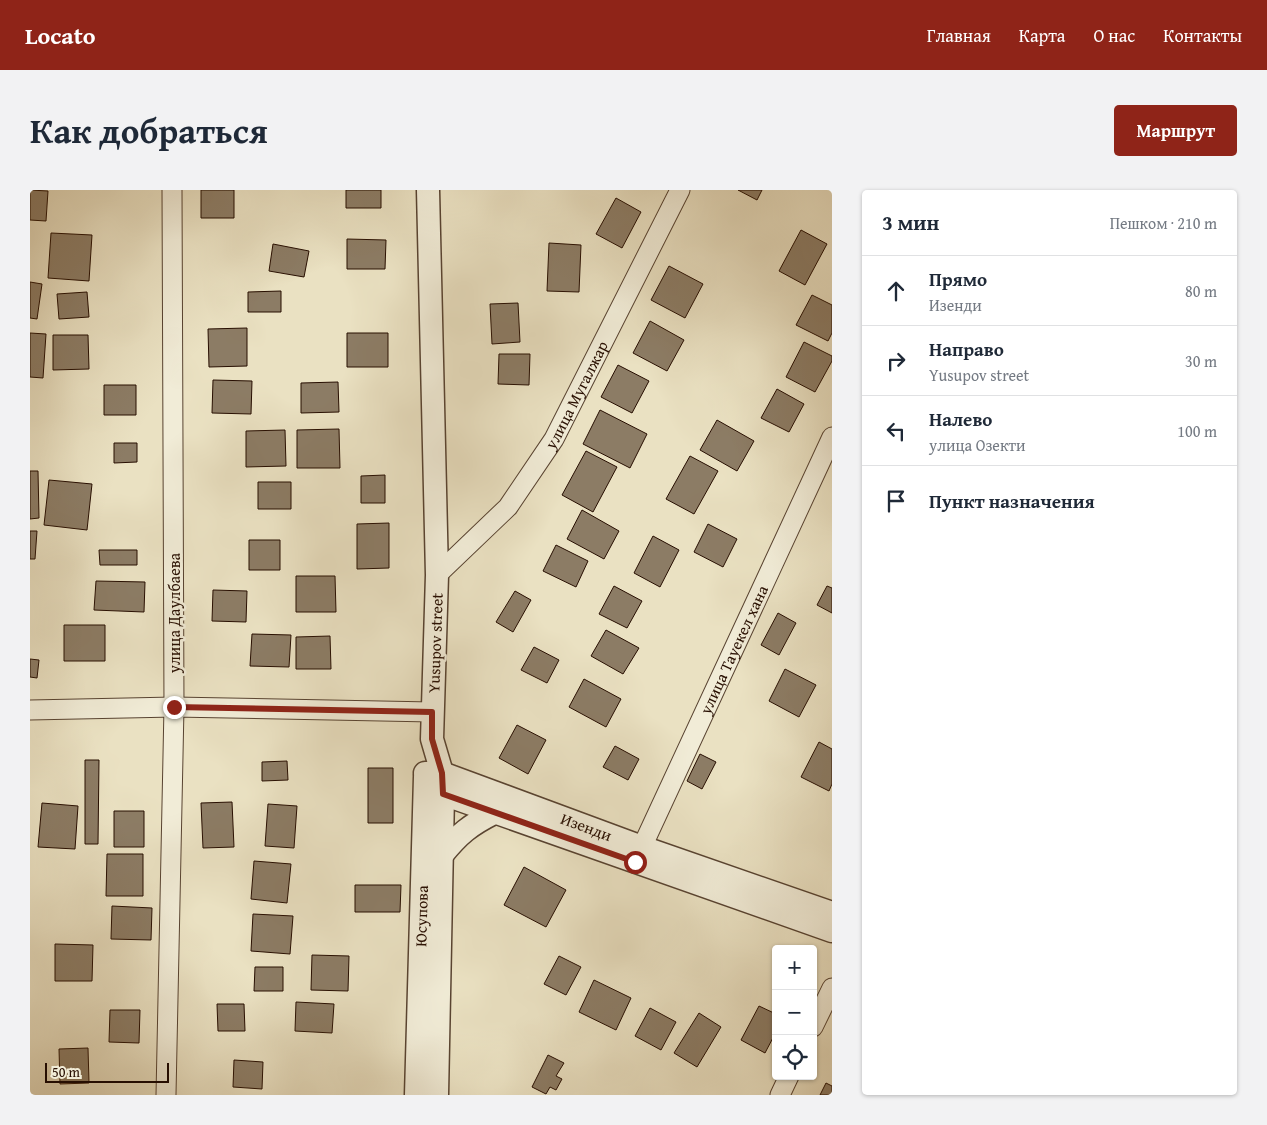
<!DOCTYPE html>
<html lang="ru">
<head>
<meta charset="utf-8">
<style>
  :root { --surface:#fff; --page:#f2f2f3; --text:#1f2937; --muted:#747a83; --line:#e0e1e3; --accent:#8f2418 }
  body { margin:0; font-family:"Gentium Book Plus",serif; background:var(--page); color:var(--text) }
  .controls { position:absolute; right:15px; bottom:15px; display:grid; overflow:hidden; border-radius:5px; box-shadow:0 1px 4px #0004 }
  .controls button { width:45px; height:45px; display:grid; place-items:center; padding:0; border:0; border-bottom:1px solid var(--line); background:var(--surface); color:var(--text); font:25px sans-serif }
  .scale { position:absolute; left:15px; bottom:12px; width:124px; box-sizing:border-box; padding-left:5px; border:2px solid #270e01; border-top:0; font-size:14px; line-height:18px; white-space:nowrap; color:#270e01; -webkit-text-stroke:4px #f1ecd7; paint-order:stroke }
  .stop { position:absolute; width:15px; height:15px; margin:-11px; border:4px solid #8f2418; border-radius:50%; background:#fff }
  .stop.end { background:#8f2418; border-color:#fff; box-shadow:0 1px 5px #0008 }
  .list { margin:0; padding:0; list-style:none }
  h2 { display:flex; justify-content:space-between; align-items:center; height:65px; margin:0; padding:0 20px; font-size:21px }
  h2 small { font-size:16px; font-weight:400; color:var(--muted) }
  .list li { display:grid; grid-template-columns:32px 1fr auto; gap:15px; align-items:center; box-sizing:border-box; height:70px; padding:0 20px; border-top:1px solid var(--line) }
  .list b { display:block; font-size:19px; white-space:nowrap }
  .list p { margin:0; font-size:16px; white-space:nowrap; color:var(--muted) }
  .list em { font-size:16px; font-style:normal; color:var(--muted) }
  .icon { flex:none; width:28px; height:28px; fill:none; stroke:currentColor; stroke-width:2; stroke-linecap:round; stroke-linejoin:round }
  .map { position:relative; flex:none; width:802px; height:905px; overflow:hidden; border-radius:5px }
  header { display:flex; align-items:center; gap:30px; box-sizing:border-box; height:70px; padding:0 25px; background:var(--accent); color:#fff }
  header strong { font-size:24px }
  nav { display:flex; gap:28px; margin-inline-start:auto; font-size:18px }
  .intro { display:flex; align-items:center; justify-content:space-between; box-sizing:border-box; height:120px; padding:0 30px }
  h1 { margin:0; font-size:35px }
  .button { padding:12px 22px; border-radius:5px; background:var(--accent); color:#fff; font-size:18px; font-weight:700 }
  main { display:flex; gap:30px; padding:0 30px }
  aside { flex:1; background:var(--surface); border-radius:5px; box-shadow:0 1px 4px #0004 }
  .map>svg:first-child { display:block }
  .building { fill:#8c7c65; stroke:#270e01 }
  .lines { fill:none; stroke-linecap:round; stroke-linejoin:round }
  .minor-casing { stroke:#584331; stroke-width:21 }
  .tertiary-casing { stroke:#584331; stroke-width:25 }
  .minor { stroke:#f1ecd7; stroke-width:19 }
  .tertiary { stroke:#f1ecd7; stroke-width:22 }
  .route { stroke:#8f2418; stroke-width:6 }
  .labels { text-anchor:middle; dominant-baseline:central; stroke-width:5; stroke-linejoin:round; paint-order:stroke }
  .street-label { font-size:16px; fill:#270e01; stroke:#f1ecd7 }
</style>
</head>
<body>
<header>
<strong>Locato</strong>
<nav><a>Главная</a><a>Карта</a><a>О нас</a><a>Контакты</a></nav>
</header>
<div class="intro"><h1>Как добраться</h1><a class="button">Маршрут</a></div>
<main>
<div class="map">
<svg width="802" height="905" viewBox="0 0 802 905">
  <rect width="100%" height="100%" fill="#eae1c2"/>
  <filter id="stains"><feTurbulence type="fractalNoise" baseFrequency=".004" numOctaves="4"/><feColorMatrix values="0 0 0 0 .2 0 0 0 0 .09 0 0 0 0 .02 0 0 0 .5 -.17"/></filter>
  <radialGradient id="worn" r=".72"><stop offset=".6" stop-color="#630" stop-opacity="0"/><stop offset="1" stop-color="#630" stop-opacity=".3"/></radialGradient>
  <path class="building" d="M0,0L18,1L16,31L0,30Z
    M171,0H204V28H171Z
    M316,0H351V18H316Z
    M708,0H732L727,10Z
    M586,8L611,22L592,58L566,44Z
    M771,40L797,54L775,95L749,81Z
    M21,43L62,45L59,91L18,88Z
    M317,49L356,50L355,79H317Z
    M519,53L551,55L549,102L517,101Z
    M243,54L279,61L274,87L239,81Z
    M639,76L673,94L655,128L621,110Z
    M0,92L12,94L7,129L0,128Z
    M251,101V122H218V102Z
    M57,102L59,127L29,129L27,104Z
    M782,105L802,115V143L798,151L766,135Z
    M488,113L490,152L462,154L460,114Z
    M620,131L654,150L637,181L603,163Z
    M217,138V176L179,177L178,139Z
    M0,143L16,144L13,188L0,187Z
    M317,143H358V177H317Z
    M23,145H58L59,179L23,180Z
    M774,152L802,166V171L785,202L756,187Z
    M469,164H500L499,195L468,194Z
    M588,175L619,191L602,223L571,207Z
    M183,190L222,191L221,224L182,223Z
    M308,192L309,222L271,223V193Z
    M74,195H106V225H74Z
    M747,199L774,214L759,242L731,228Z
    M570,220L617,244L600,278L553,254Z
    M687,230L724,251L707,281L670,260Z
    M309,239L310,278H267V240Z
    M255,240L256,276L216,277V241Z
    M84,253H107V272L84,273Z
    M556,261L587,277L563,322L532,305Z
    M660,266L688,281L664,324L636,309Z
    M0,281H8L9,328L0,329Z
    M355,285V313H331V286Z
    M19,290L62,294L57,340L14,335Z
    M228,292H261V319H228Z
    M552,320L589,341L574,369L537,349Z
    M359,333V378L327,379V334Z
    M678,334L707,349L693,377L664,362Z
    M0,341H7L5,369H0Z
    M623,346L649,360L630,397L604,383Z
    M219,350H250V380H219Z
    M526,355L558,371L546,397L513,381Z
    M69,360H107V375H70Z
    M266,386H305L306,422H266Z
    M66,391L115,392L114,422L64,420Z
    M584,396L612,411L597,438L569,424Z
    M797,396L802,398V423L787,415Z
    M183,400L217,401L216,432L182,431Z
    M485,401L501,410L483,442L466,432Z
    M748,423L766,433L749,465L731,455Z
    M34,435H75V471H34Z
    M576,440L609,458L593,484L561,466Z
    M222,444L261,445L259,477L220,476Z
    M300,446L301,479H266V447Z
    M504,457L529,470L517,493L491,480Z
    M0,469L9,470L7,488L0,487Z
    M755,479L786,495L769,527L739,511Z
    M554,489L591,509L576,537L539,517Z
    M487,535L516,550L498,584L469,568Z
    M789,552L802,559V594L799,601L771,587Z
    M585,556L609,569L598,590L573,577Z
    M670,564L686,572L672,599L657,591Z
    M55,570H69L68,654H55Z
    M257,571L258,590L232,591V572Z
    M338,578H363V633H338Z
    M202,612L204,657L173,658L171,613Z
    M12,613L48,616L45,659L8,657Z
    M238,614L267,616L264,658L235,656Z
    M84,621H114V657H84Z
    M77,664H113V706H76Z
    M224,671L261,674L257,713L221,709Z
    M494,677L536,700L516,737L474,715Z
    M325,695H371L370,722H325Z
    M82,716L122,718L121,750L81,749Z
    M223,724L263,726L260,764L221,761Z
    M25,754L63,755L62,791H25Z
    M282,765L319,766L318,801L281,800Z
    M529,766L551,777L536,805L514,794Z
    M225,777H253V801H224Z
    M564,790L601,808L586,840L549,822Z
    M266,812L304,814L302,843L265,841Z
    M187,814H214L215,841H188Z
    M729,816L746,824V842L735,863L711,850Z
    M620,818L646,832L631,860L605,846Z
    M80,820H110L109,853L79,852Z
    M669,823L691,837L667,877L644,863Z
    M58,858L59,893L30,894L29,859Z
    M518,865L534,873L526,886L532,889L526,900L520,897L516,904L502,897Z
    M204,870L233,872L232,899L203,897Z
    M796,893L802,896V905H790Z"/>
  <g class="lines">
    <defs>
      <g id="minor">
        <path id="s1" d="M407,385L478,317L524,249L650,0"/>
        <path d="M0,520L144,517L402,522"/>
        <path id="s2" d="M606,670L802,247"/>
        <path d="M783,837L802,798"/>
        <path d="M136,905L144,517L142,0"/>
        <path d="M750,905L759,886"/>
      </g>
      <g id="tertiary">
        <path d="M398,0L407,385L402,549L412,583L413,604L407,905"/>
        <path id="s3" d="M395,583H412L612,657L802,723"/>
        <path d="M396,601L413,604L802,741"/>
        <path d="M412,665C429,644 440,635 464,623"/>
        <path id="s4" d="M386,905L395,587"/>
      </g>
    </defs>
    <use href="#minor" class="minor-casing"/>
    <use href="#tertiary" class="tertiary-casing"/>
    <use href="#minor" class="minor"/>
    <use href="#tertiary" class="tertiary"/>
  </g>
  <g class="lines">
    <path class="route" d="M144,517L402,522V549L412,583L413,604L605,672"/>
  </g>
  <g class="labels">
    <g class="street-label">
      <text stroke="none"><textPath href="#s1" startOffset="230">улица Мугалжар</textPath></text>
      <text transform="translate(144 423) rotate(-90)">улица Даулбаева</text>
      <text transform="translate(405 453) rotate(-88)">Yusupov street</text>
      <text stroke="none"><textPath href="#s2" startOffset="232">улица Тауекел хана</textPath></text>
      <text stroke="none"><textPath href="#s3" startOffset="171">Изенди</textPath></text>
      <text stroke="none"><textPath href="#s4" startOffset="179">Юсупова</textPath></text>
    </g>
  </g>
  <rect width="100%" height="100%" filter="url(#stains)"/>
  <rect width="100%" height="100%" fill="url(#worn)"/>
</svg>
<div class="controls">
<button>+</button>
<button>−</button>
<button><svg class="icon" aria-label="locate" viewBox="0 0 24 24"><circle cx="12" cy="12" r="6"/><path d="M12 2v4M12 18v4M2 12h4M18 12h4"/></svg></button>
</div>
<div class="scale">50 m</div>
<div class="stop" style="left:605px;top:672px"></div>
<div class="stop end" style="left:144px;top:517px"></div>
</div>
<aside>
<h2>3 мин<small>Пешком · 210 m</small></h2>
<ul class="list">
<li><svg class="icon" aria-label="ahead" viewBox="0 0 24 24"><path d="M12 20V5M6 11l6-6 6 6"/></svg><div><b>Прямо</b><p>Изенди</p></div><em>80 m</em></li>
<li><svg class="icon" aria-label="right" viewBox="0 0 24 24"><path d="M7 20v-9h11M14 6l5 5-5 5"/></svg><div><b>Направо</b><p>Yusupov street</p></div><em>30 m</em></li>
<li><svg class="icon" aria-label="left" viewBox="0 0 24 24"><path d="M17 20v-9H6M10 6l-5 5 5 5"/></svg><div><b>Налево</b><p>улица Озекти</p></div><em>100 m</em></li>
<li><svg class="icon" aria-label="arrive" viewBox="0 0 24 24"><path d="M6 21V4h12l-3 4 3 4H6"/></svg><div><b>Пункт назначения</b></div></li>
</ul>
</aside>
</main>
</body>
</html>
